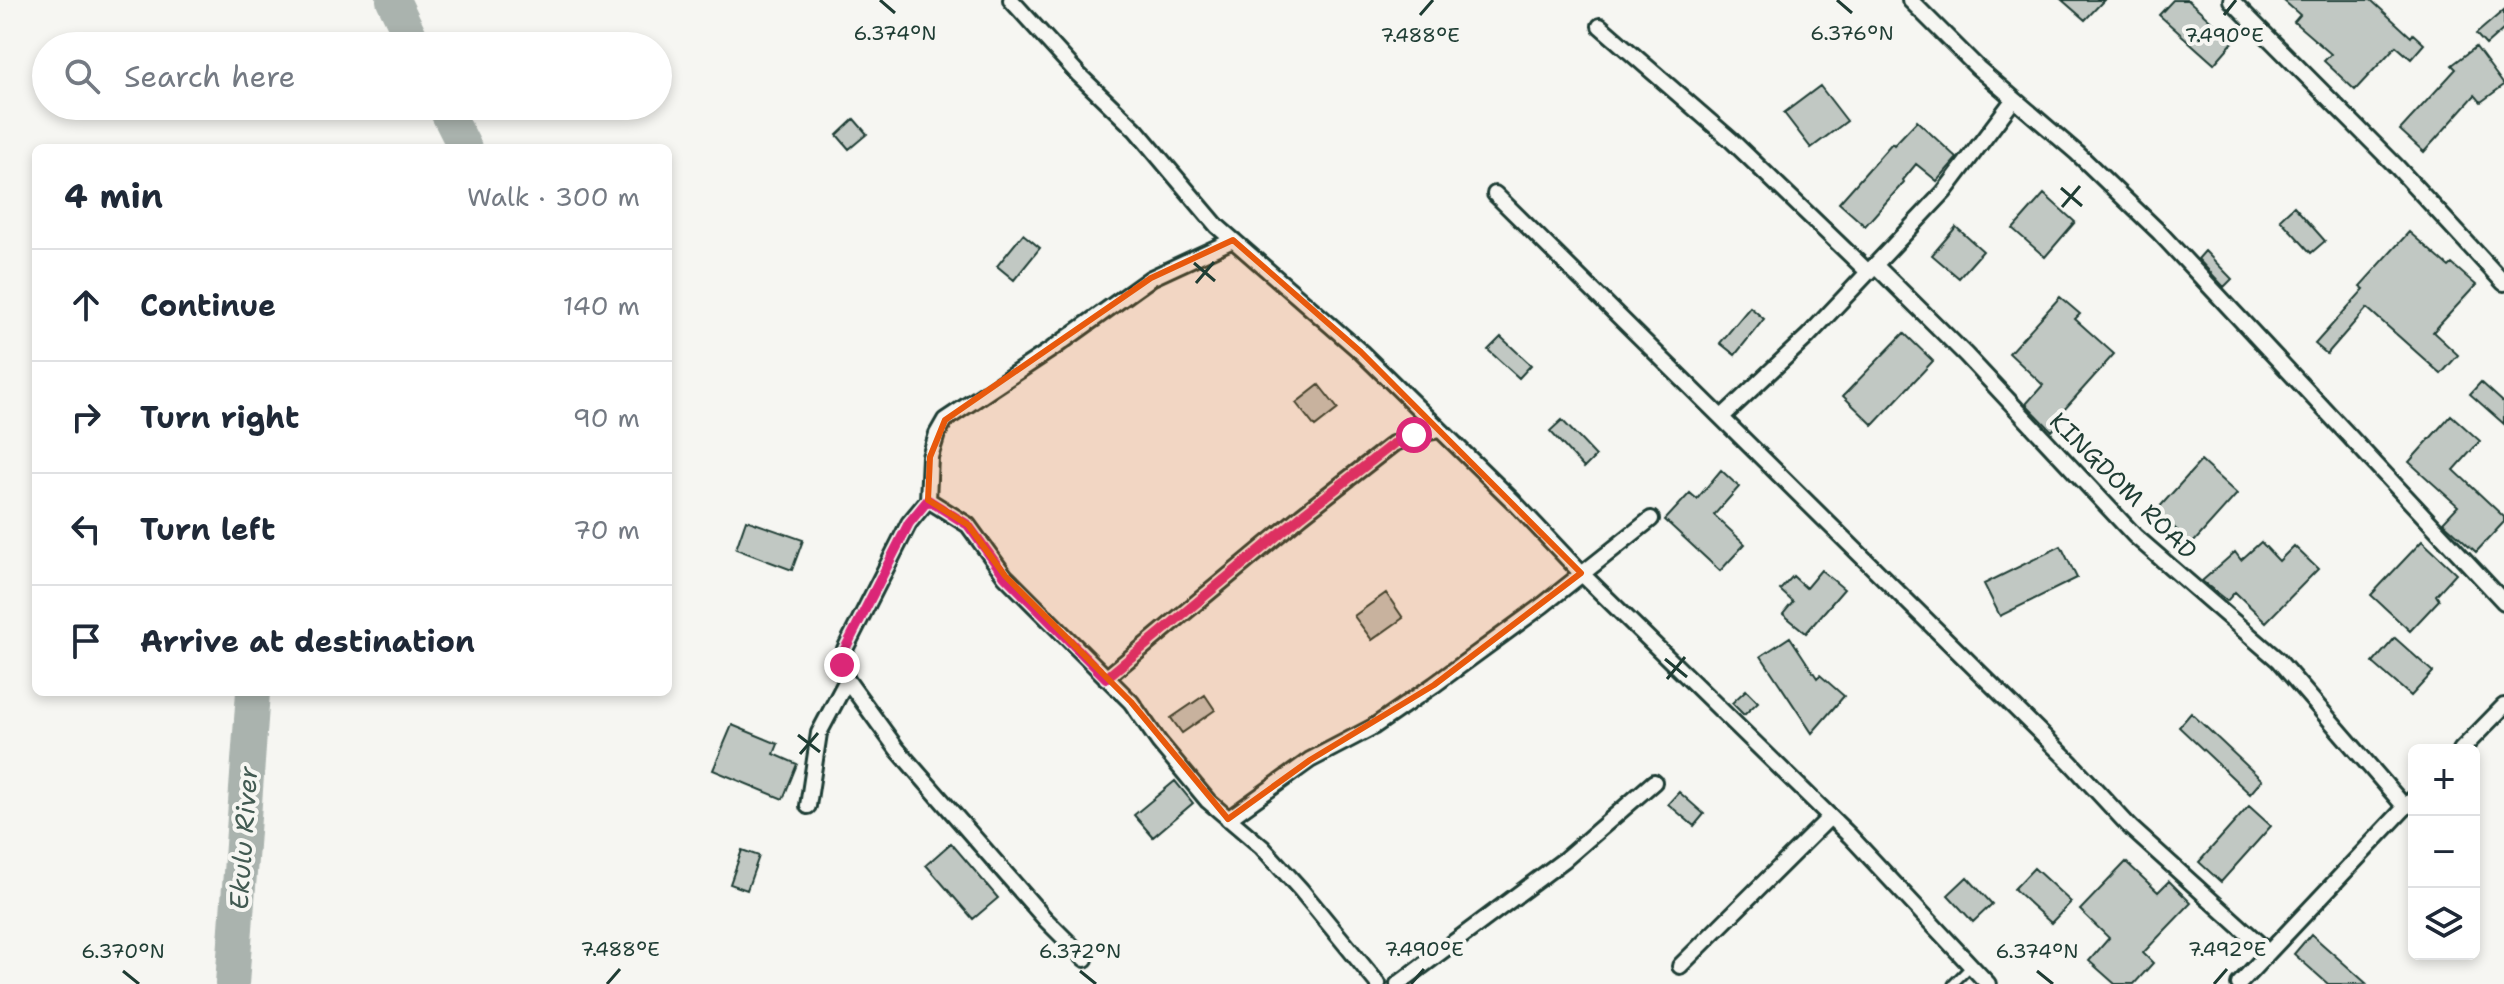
<!DOCTYPE html>
<html lang="en">
<head>
<meta charset="utf-8">
<style>
  :root { --surface:#fff; --page:#f6f6f7; --text:#1f2937; --muted:#747a83; --line:#e0e1e3 }
  body { margin:0; font-family:"Shantell Sans",sans-serif; background:var(--page); color:var(--text) }
  .controls { position:absolute; right:24px; bottom:24px; display:grid; overflow:hidden; border-radius:12px; box-shadow:0 4px 12px #0003 }
  .controls button { width:72px; height:72px; display:grid; place-items:center; padding:0; border:0; border-bottom:2px solid var(--line); background:var(--surface); color:var(--text); font:40px sans-serif }
  .stop { position:absolute; width:24px; height:24px; margin:-18px; border:6px solid #db2777; border-radius:50%; background:#fff }
  .stop.end { background:#db2777; border-color:#fff; box-shadow:0 2px 8px #0008 }
  .list { margin:0; padding:0; list-style:none }
  h2 { display:flex; justify-content:space-between; align-items:center; height:104px; margin:0; padding:0 32px; font-size:34px }
  h2 small { font-size:26px; font-weight:400; color:var(--muted) }
  .list li { display:grid; grid-template-columns:52px 1fr auto; gap:24px; align-items:center; box-sizing:border-box; height:112px; padding:0 32px; border-top:2px solid var(--line) }
  .list b { display:block; font-size:30px; white-space:nowrap }
  .list em { font-size:26px; font-style:normal; color:var(--muted) }
  .icon { flex:none; width:44px; height:44px; fill:none; stroke:currentColor; stroke-width:2; stroke-linecap:round; stroke-linejoin:round }
  .map { position:relative; flex:none; width:2504px; height:984px; overflow:hidden }
  .search { position:absolute; background:var(--surface); box-shadow:0 4px 12px #0003; left:32px; top:32px; width:640px; height:88px; display:flex; align-items:center; gap:20px; box-sizing:border-box; padding:0 28px; border-radius:44px; color:var(--muted); font-size:30px }
  .panel { position:absolute; background:var(--surface); box-shadow:0 4px 12px #0003; left:32px; top:144px; width:640px; height:552px; border-radius:12px }
  .map>svg:first-child { display:block }
  .lines { fill:none; stroke-linecap:round; stroke-linejoin:round }
  .river { stroke:#aab3ae; stroke-width:34 }
  .building { fill:#c1c8c3; stroke:#1f3d34; stroke-width:2 }
  .lane-casing { stroke:#1f3d34; stroke-width:13 }
  .street-casing { stroke:#1f3d34; stroke-width:20 }
  .lane { stroke:#f6f6f2; stroke-width:7 }
  .street { stroke:#f6f6f2; stroke-width:14 }
  .route { stroke:#db2777; stroke-width:10 }
  .marked { fill:#e8590c; fill-opacity:0.2; stroke:#e8590c; stroke-width:6; stroke-linejoin:round }
  .ticks { fill:none; stroke:#1f3d34; stroke-width:3 }
  .labels { text-anchor:middle; dominant-baseline:central; stroke-width:8; stroke-linejoin:round; paint-order:stroke }
  .street-label { font-size:24px; fill:#1f3d34; stroke:#f6f6f2 }
  .water-label { font-size:26px; font-style:italic; fill:#425a52; stroke:#f6f6f2 }
  .ticks-label { font-size:20px; text-anchor:middle; fill:#1f3d34; stroke:#f6f6f2; stroke-width:8; stroke-linejoin:round; paint-order:stroke }
</style>
</head>
<body>
<div class="map">
<svg width="2504" height="984" viewBox="0 0 2504 984">
  <rect width="100%" height="100%" fill="#f6f6f2"/>
  <filter id="ink" filterUnits="userSpaceOnUse"><feTurbulence type="fractalNoise" baseFrequency=".0125" numOctaves="2"/><feDisplacementMap in="SourceGraphic" scale="16" xChannelSelector="R" yChannelSelector="G"/><feConvolveMatrix kernelMatrix="1 2 1 2 8 2 1 2 1" color-interpolation-filters="sRGB"/></filter>
  <g filter="url(#ink)">
    <g class="lines">
      <path class="river" d="M393,0L415,46
        M444,106L465,148
        M232,984L253,692"/>
    </g>
    <path class="building" d="M2062,0H2104L2085,20Z
      M2173,0H2188L2234,41L2214,64L2159,15Z
      M2283,0H2371L2411,37L2413,34L2424,44L2411,59L2396,46L2355,90L2324,61L2331,54L2294,22L2300,15Z
      M2504,10V29L2486,45L2476,34Z
      M2476,47L2504,85L2481,102L2475,95L2424,152L2400,130L2456,69L2452,65Z
      M1820,86L1847,121L1811,148L1784,113Z
      M854,119L867,134L849,149L837,135Z
      M1917,121L1957,158L1937,181L1916,164L1903,180L1904,182L1865,226L1839,203L1892,143L1894,145Z
      M2044,194L2075,222L2045,257L2013,229Z
      M2294,206L2325,241L2311,253L2280,219Z
      M1956,227L1983,251L1959,278L1932,255Z
      M2409,232L2449,267L2452,264L2476,285L2433,332L2458,355L2441,374L2367,308L2327,354L2315,344L2364,289L2360,286Z
      M1023,234L1040,248L1014,280L997,266Z
      M2205,251L2232,279L2224,287L2198,259Z
      M2060,297L2080,314L2075,319L2114,354L2063,411L2067,415L2052,431L2026,404L2043,385L2009,353Z
      M1750,307L1764,319L1735,355L1720,343Z
      M1904,333L1933,361L1873,425L1843,396Z
      M1501,337L1531,365L1519,378L1488,350Z
      M2481,382L2504,403V424L2470,394Z
      M1319,385L1338,409L1315,427L1296,403Z
      M2451,415L2480,441L2454,470L2504,517V522L2476,552L2443,522L2458,506L2409,462Z
      M1562,420L1596,456L1584,468L1550,431Z
      M2201,461L2237,494L2192,544L2156,511Z
      M1721,470L1739,487L1714,515L1745,544L1720,571L1665,520L1690,493L1697,499Z
      M746,520L803,540L792,570L736,549Z
      M2422,541L2456,573L2436,595L2439,600L2410,631L2371,595Z
      M2261,542L2279,561L2294,546L2318,569L2266,622L2235,592L2227,601L2202,581L2235,552L2241,560Z
      M2061,546L2077,578L2000,616L1984,584Z
      M1821,570L1844,589L1806,633L1783,614L1793,602L1780,590L1793,576L1806,588Z
      M1386,593L1403,618L1372,640L1354,616Z
      M1790,637L1817,678L1820,675L1844,696L1812,733L1761,656Z
      M2395,638L2433,672L2411,696L2373,663Z
      M1746,690L1758,702L1744,715L1732,703Z
      M1205,695L1215,710L1182,733L1171,718Z
      M2191,713L2262,780L2250,794L2179,727Z
      M732,725L778,744L774,754L797,764L783,799L713,770Z
      M1175,781L1193,803L1153,837L1134,815Z
      M1679,792L1704,814L1694,826L1668,804Z
      M2249,806L2271,826L2221,882L2199,862Z
      M951,843L998,898L973,919L926,865Z
      M742,850L759,856L747,890L730,884Z
      M2126,862L2158,892L2169,881L2191,903L2143,953L2153,963L2134,984H2115L2089,961L2109,938L2080,910Z
      M2034,868L2071,902L2051,923L2014,889Z
      M1967,877L1992,904L1973,922L1948,895Z
      M2311,934L2367,984H2328L2294,954Z"/>
    <g class="lines">
      <defs>
        <path id="lane" d="M1953,984L1970,967"/>
        <path id="street" d="M1011,0L1079,75L1136,130L1217,226L1361,352L1514,502L1581,573L1850,836L1988,984
          M1910,0L1978,68L2077,153L2159,232L2504,602
          M2231,0L2398,168L2504,283
          M1600,26L1731,140L1868,272
          M1495,194L2070,762L2131,828L2268,952
          M1875,265L1966,355L2135,536L2278,660L2405,807
          M1722,417L1808,336L1944,192L2014,99
          M928,500L968,525L1005,576L1131,702L1159,742L1208,801L1262,847L1301,890L1378,984
          M1106,678L1302,515L1393,444L1414,435L1440,430
          M2461,750L2504,706
          M808,806L819,733L847,680
          M1228,819L1310,760L1373,727L1434,685L1543,605L1651,519
          M1085,959L1046,920L897,749L847,680L842,665L845,649L909,523L928,500L930,457L937,434L945,420L1052,349L1151,278L1233,240
          M1680,966L1830,817
          M1398,984L1564,860L1654,782
          M2239,984L2414,798"/>
      </defs>
      <use href="#lane" class="lane-casing"/>
      <use href="#street" class="street-casing"/>
      <use href="#lane" class="lane"/>
      <use href="#street" class="street"/>
    </g>
  </g>
  <g class="lines" filter="url(#ink)">
    <path class="route" d="M842,665L845,649L909,523L928,500L968,525L1005,576L1106,678L1302,515L1393,444L1414,435"/>
  </g>
  <path class="marked" d="M1233,240L1361,352L1581,573L1434,685L1310,760L1228,819L1131,702L1005,576L968,525L928,500L930,457L945,420L1151,278Z"/>
  <path class="ticks" d="M880,0L895,13M1837,0L1852,13M1420,15L1433,0M2224,15L2236,0M2061,188L2082,206M2062,207L2080,186M1194,263L1215,281M1196,283L1214,262M1665,659L1687,677M1667,679L1685,657M798,735L820,752M800,754L818,733M123,971L139,984M1080,971L1096,984M2037,971L2053,984M607,984L620,969M1411,984L1424,969M2214,984L2227,969"/>
  <g class="labels">
    <g class="street-label">
      <text transform="translate(2123 486) rotate(45)">KINGDOM ROAD</text>
    </g>
    <g class="water-label">
      <text transform="translate(243 838) rotate(-86)">Ekulu River</text>
    </g>
  </g>
  <g class="ticks-label">
    <text x="1852" y="40">6.376°N</text>
    <text x="895" y="40">6.374°N</text>
    <text x="1420" y="42">7.488°E</text>
    <text x="2224" y="42">7.490°E</text>
    <text x="620" y="956">7.488°E</text>
    <text x="1424" y="956">7.490°E</text>
    <text x="2227" y="956">7.492°E</text>
    <text x="123" y="958">6.370°N</text>
    <text x="1080" y="958">6.372°N</text>
    <text x="2037" y="958">6.374°N</text>
  </g>
</svg>
<div class="controls">
<button>+</button>
<button>−</button>
<button><svg class="icon" aria-label="layers" viewBox="0 0 24 24"><path d="M12 4l9 5-9 5-9-5zM3 14l9 5 9-5"/></svg></button>
</div>
<div class="stop" style="left:1414px;top:435px"></div>
<div class="stop end" style="left:842px;top:665px"></div>
<div class="search"><svg class="icon" aria-label="search" viewBox="0 0 24 24"><circle cx="10" cy="10" r="6"/><path d="M15 15l6 6"/></svg>Search here</div>
<section class="panel">
<h2>4 min<small>Walk · 300 m</small></h2>
<ul class="list">
<li><svg class="icon" aria-label="ahead" viewBox="0 0 24 24"><path d="M12 20V5M6 11l6-6 6 6"/></svg><div><b>Continue</b></div><em>140 m</em></li>
<li><svg class="icon" aria-label="right" viewBox="0 0 24 24"><path d="M7 20v-9h11M14 6l5 5-5 5"/></svg><div><b>Turn right</b></div><em>90 m</em></li>
<li><svg class="icon" aria-label="left" viewBox="0 0 24 24"><path d="M17 20v-9H6M10 6l-5 5 5 5"/></svg><div><b>Turn left</b></div><em>70 m</em></li>
<li><svg class="icon" aria-label="arrive" viewBox="0 0 24 24"><path d="M6 21V4h12l-3 4 3 4H6"/></svg><div><b>Arrive at destination</b></div></li>
</ul>
</section>
</div>
</body>
</html>
